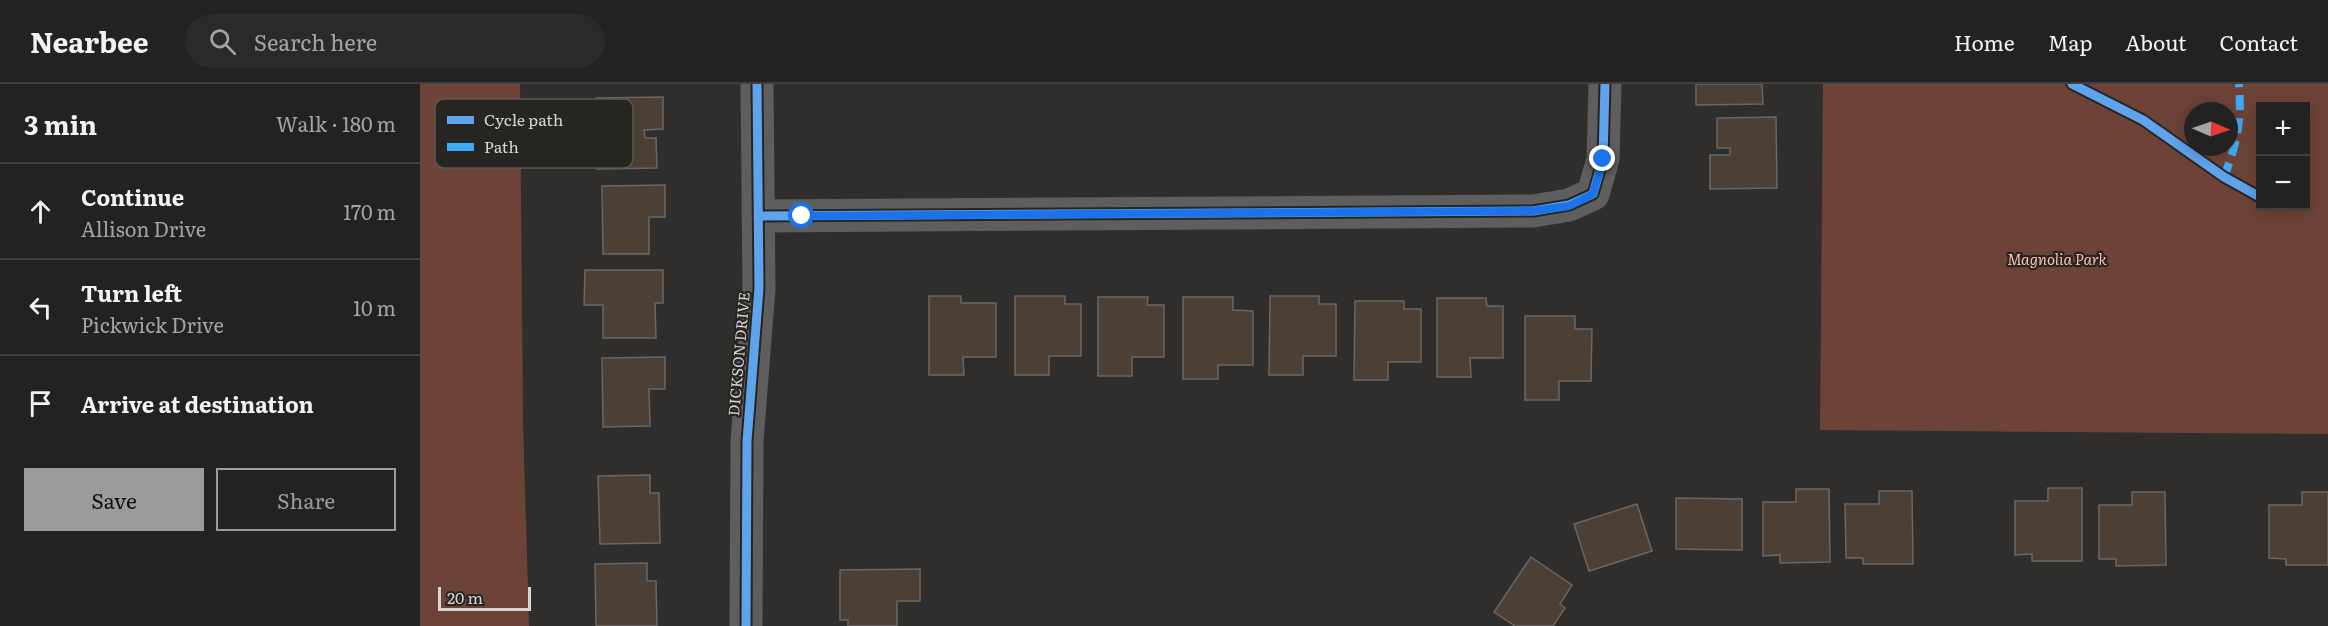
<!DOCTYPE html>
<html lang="en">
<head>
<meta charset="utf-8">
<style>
  :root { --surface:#232222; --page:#2b2a2a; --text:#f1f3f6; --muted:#a3a4a5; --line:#403f40; --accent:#9c9b9a }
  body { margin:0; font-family:Literata,serif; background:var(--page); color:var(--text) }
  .controls { position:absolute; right:18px; top:18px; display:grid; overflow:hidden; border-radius:0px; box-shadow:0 3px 15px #0003 }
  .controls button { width:54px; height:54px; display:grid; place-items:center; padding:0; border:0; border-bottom:2px solid var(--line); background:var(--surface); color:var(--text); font:30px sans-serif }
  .compass { position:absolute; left:1764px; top:18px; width:54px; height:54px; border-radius:50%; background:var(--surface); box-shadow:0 3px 15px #0003; rotate:92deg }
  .scale { position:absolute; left:18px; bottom:15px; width:93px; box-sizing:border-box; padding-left:6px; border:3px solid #d7d6d4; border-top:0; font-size:16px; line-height:21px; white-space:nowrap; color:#d7d6d4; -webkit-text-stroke:4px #262522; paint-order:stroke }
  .stop { position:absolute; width:18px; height:18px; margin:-14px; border:4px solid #1a73e8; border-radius:50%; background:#fff }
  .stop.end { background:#1a73e8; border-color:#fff; box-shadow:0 2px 6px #0008 }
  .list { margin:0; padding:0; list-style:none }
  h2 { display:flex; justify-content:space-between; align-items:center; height:78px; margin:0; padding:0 24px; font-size:26px }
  h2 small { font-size:20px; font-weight:400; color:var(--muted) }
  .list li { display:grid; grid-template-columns:39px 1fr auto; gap:18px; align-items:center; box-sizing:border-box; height:96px; padding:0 24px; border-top:2px solid var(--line) }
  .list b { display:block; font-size:22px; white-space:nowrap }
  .list p { margin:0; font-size:20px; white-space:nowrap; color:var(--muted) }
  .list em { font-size:20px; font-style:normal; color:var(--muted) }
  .actions { display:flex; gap:12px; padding:18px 24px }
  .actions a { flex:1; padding:14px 0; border:2px solid var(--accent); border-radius:0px; text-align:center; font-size:21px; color:var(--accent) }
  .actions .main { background:var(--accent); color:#111 }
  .icon { flex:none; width:33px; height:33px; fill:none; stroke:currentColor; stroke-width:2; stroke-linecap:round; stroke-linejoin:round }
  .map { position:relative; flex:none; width:1908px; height:542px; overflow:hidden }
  header { display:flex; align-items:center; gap:36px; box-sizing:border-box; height:84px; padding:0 30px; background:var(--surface); border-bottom:2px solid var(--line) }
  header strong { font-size:28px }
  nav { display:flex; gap:33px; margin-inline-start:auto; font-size:21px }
  .search { width:420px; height:54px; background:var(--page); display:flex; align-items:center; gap:15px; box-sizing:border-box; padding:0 21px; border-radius:33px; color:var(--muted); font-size:22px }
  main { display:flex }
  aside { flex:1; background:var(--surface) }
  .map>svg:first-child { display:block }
  .green { fill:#6e4337; fill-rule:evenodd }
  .building { fill:#4c4036; stroke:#686766; stroke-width:1.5 }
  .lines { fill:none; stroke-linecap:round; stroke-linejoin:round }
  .minor { stroke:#5e5e5e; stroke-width:33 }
  .quiet { stroke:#3fa9f5; stroke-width:8; stroke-dasharray:15 8; stroke-linecap:butt }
  .cycleway-casing { stroke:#262522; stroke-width:13 }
  .cycleway { stroke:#60a3ed; stroke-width:9 }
  .route { stroke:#1a73e8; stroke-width:8 }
  .labels { text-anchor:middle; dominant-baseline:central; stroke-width:4.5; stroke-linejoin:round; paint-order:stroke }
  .park-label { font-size:15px; font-style:italic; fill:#febfae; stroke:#262522 }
  .street-label { font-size:15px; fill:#d7d6d4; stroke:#262522 }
  .key { fill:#262522; stroke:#5b5a57; stroke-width:1.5 }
  .key-label { font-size:16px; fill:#d7d6d4 }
</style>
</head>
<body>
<header>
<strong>Nearbee</strong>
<div class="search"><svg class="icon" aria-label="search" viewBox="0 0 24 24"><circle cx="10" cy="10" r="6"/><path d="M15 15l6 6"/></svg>Search here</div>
<nav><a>Home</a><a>Map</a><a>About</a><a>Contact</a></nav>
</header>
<main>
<aside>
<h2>3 min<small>Walk · 180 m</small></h2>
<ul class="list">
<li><svg class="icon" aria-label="ahead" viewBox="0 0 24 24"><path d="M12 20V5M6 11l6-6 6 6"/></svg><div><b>Continue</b><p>Allison Drive</p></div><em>170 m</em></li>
<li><svg class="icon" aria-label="left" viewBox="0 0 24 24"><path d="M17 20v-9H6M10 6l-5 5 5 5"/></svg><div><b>Turn left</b><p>Pickwick Drive</p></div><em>10 m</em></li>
<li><svg class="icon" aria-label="arrive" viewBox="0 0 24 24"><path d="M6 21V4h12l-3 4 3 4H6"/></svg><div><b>Arrive at destination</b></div></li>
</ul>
<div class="actions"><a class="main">Save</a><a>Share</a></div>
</aside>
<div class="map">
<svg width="1908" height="542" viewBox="0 0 1908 542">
  <rect width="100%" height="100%" fill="#2f2e2d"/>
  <path class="green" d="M0,0H100L103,337L109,542H0Z
    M1403,0H1908V350L1400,346ZM1840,22H1886V122H1840ZM1773,27H1809V63H1773Z"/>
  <path class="building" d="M1276,0H1342L1343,20L1276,21Z
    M243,13V45L224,46L225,54H236L237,84L177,85L176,14Z
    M1356,33L1357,104L1290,105V71H1310V64H1297V34Z
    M245,101V133H229V170H183L182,102Z
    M165,186H243V219H235L236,254H183V221H164Z
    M509,212H541V219H576V273H543L544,291H509Z
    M595,212H645V220H661V272H629V291H595Z
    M850,212H899V220H916V272H883V291H849Z
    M678,213H728L727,221H744V273H712V292H678Z
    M763,213H813V226L833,227V281H798V295H763Z
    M1017,214H1066L1067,222H1083V274H1050L1051,293H1017Z
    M935,217H984V225H1001V278H968V296H934Z
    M1105,232H1155V245H1172L1171,297H1139V316H1105Z
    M245,273V305H229L230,342L183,343L182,274Z
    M230,391V409H239L240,459L180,460L178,392Z
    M1628,404H1662V477H1612V470L1595,471V417H1628Z
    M1376,405H1409L1410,478L1360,479V471L1343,472V418H1376Z
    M1459,407H1492L1493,480H1443V474H1426L1425,420H1459Z
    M1712,408H1745L1746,481L1696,482V475H1679V421H1712Z
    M1882,408H1908V481H1866V475L1849,474V421H1882Z
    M1256,414L1322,415V466L1256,465Z
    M1217,420L1232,467L1169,487L1154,440Z
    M1111,473L1152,501L1140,520L1145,524L1133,542H1095L1074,528Z
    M227,479V497H236L237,542H176L175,480Z
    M500,485V517H477V542H428V536H420V486Z"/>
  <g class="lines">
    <path class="minor" d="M338,132L1113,127L1149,121L1173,110L1183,75L1185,0
      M326,542L327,357L339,204L337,0"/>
    <path class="quiet" d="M1804,93C1817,59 1822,36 1819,0"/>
    <defs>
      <path id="cycleway" d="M1652,0L1723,36L1804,93L1840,113
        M338,132L1113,127L1149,121L1173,110L1183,75L1185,0
        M326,542L327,357L339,204L337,0"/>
    </defs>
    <use href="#cycleway" class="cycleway-casing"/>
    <use href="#cycleway" class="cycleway"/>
  </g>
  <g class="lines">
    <path class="route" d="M382,132L1113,127L1149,122L1173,110L1183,75"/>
  </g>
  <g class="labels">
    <g class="park-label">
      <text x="1637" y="174">Magnolia Park</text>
    </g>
    <g class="street-label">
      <text transform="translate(318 270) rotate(-85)">DICKSON DRIVE</text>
    </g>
  </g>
  <rect x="15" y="15" width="198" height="69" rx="9" class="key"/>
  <rect x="27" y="32" width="27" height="8" fill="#60a3ed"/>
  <rect x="27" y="59" width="27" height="8" fill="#3fa9f5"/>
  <g class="key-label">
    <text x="64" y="42">Cycle path</text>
    <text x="64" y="69">Path</text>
  </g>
</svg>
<div class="controls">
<button>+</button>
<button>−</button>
</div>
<svg class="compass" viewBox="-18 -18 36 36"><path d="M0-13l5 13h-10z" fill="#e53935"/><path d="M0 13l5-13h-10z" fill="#a3a4a5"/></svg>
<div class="scale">20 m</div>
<div class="stop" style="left:382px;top:132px"></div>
<div class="stop end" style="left:1183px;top:75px"></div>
</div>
</main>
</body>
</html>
